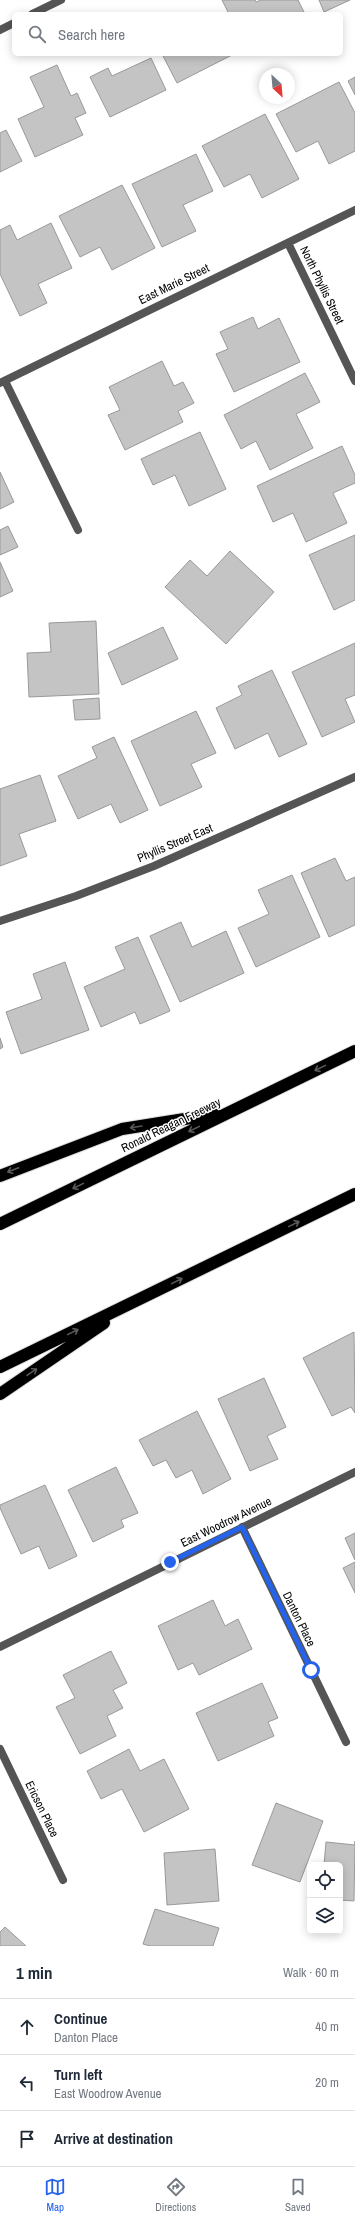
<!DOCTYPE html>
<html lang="en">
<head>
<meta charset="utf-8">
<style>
  :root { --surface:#fff; --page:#f6f6f7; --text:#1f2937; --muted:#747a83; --line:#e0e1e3; --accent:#2563eb }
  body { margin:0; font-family:"Archivo Narrow",sans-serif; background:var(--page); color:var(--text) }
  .controls { position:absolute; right:12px; bottom:12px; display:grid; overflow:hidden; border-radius:6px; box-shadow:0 2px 10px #0003 }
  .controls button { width:36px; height:36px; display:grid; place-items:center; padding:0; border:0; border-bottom:1px solid var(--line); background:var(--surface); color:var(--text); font:20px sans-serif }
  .compass { position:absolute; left:259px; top:68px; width:36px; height:36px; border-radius:50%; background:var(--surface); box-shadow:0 2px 10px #0003; rotate:154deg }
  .stop { position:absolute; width:12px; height:12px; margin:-9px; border:3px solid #2563eb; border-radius:50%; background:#fff }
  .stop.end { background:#2563eb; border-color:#fff; box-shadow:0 1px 4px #0008 }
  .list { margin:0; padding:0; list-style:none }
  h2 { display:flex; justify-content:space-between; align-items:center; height:52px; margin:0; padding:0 16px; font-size:17px }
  h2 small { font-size:13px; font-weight:400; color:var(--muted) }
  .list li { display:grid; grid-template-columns:26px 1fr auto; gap:12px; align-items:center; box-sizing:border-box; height:56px; padding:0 16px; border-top:1px solid var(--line) }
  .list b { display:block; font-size:15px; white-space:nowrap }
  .list p { margin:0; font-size:13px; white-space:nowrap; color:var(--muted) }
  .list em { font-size:13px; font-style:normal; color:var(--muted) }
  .icon { flex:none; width:22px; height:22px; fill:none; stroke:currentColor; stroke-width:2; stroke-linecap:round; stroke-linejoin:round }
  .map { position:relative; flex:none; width:355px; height:1946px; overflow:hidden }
  .search { position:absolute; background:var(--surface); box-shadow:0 2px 10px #0003; left:12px; right:12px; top:12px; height:44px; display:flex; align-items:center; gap:10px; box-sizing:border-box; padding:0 14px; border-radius:6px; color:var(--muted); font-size:15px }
  .sheet { height:220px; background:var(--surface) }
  nav { display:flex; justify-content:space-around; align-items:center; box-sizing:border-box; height:56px; border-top:1px solid var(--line); background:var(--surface); font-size:11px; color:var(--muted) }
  nav a { display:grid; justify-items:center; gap:2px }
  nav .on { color:var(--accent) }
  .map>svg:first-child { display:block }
  .building { fill:#c4c4c4; stroke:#999 }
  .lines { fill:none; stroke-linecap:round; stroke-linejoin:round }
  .motorway-casing { stroke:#dbdbdb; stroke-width:14 }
  .minor { stroke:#555; stroke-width:8 }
  .motorway { stroke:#000; stroke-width:12 }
  .oneway { stroke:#595959 }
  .route { stroke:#2563eb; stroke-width:5 }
  .labels { text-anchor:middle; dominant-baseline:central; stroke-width:3; stroke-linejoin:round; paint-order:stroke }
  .street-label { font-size:12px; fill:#000; stroke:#fff }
</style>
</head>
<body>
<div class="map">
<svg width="355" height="1946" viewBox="0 0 355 1946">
  <rect width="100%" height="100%" fill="#fff"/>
  <path class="building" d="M222,0H255L256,2L261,0H298L305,14H229Z
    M319,0H350L324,12Z
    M162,54H231L232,55L177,83Z
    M151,58L166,90L110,117L90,77L108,68L112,76Z
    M57,65L71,96L77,93L86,113L75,118L83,135L35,157L18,119L44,107L30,77Z
    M355,77V95L348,81Z
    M339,82L355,113V151L329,164L318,141L296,152L276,114Z
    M265,114L299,179L262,198L250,174L224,187L202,146Z
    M6,130L22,161L0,172V133Z
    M196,154L213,191L183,205L196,231L162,247L132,184Z
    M122,185L155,248L112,270L100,247L80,257L59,216Z
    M51,223L72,268L38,284L47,303L20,316L0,274V230L10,225L17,240Z
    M253,317L258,329L279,318L300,362L234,392L216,354L228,349L220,332Z
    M162,361L174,386L183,382L194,403L178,411L183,422L125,450L108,415L120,410L109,387Z
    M305,373L320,402L296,414L313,448L270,470L256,441L241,449L224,415Z
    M200,432L226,489L189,506L175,475L153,485L141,459Z
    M342,446L355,475V483L333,493L347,523L306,542L293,513L273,522L257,486Z
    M0,472L14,502L0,509Z
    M8,526L18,547L0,555V530Z
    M355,535V600L334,610L309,555Z
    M230,551L274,592L226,644L165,587L190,560L207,576Z
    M0,562L13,591L0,597Z
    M96,621L99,694L29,697L27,653L51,652L49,623Z
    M163,627L178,659L122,685L108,653Z
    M355,643V695L345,699L355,722L322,737L292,672Z
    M272,670L307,744L279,757L268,733L235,749L216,708L242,695L238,686Z
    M99,698L100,719L75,720L73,700Z
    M196,711L216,753L191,764L202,787L160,806L131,741Z
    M114,737L148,810L120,823L111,804L78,819L58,776L97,758L92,747Z
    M40,775L56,821L19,834L27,856L0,866V789Z
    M335,858L346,881L355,877V925L329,937L301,873Z
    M292,875L320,937L256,967L238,928L269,914L258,890Z
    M181,922L192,947L226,931L244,973L180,1002L150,936Z
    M138,937L170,1011L140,1024L135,1012L101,1027L84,987L125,969L115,947Z
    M65,962L89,1030L21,1054L6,1012L42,999L33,974Z
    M0,1038L3,1047L0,1049Z
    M354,1332L355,1413L351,1407L332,1416L303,1358Z
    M264,1378L286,1427L267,1436L278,1459L250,1471L218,1399Z
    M197,1411L231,1479L203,1494L192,1470L176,1478L166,1460L153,1466L139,1440Z
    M116,1467L138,1513L121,1520L124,1527L93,1542L68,1490Z
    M45,1485L77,1556L49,1569L39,1546L21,1554L0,1508V1505Z
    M355,1533V1560L345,1538Z
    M355,1562V1593L343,1568Z
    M213,1600L225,1626L238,1619L252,1649L199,1675L193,1663L178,1670L158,1626Z
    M111,1651L127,1683L113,1690L123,1708L107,1716L116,1736L80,1754L56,1707L75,1698L63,1675Z
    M262,1683L278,1718L268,1722L274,1736L218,1761L196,1713Z
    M129,1749L140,1771L164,1759L189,1809L144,1832L122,1789L101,1799L87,1771Z
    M276,1803L323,1821L300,1882L252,1865Z
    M355,1841L354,1901L340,1900V1865H324L326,1842L355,1845Z
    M215,1849L219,1901L167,1905L164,1853Z
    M155,1909L219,1928L213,1946H150L143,1944Z
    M5,1927L26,1946H0V1932Z"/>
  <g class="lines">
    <defs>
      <path id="motorway" d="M0,1176L122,1129L216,1114
        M0,1224L355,1051
        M0,1367L355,1194
        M0,1394L104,1323"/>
    </defs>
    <use href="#motorway" class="motorway-casing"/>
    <path class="minor" d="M32,14L61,0
      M0,30L14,23
      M288,243L355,381
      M5,381L78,530
      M0,383L355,210
      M0,921L76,896L154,866L355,777
      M242,1527L346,1742
      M0,1647L355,1472
      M0,1749L63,1880"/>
    <use href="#motorway" class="motorway"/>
  </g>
  <defs><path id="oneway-shaft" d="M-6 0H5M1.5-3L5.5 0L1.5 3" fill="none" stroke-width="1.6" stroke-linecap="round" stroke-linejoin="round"/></defs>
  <g class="oneway">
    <use href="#oneway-shaft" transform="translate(320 1068) rotate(154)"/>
    <use href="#oneway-shaft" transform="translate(136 1127) rotate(171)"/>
    <use href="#oneway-shaft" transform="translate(194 1129) rotate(154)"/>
    <use href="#oneway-shaft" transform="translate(13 1170) rotate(159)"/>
    <use href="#oneway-shaft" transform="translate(78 1186) rotate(154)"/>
    <use href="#oneway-shaft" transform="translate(294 1224) rotate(-26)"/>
    <use href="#oneway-shaft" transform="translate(177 1281) rotate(-26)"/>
    <use href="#oneway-shaft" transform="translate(73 1332) rotate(-26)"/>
    <use href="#oneway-shaft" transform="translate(32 1372) rotate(-34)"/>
  </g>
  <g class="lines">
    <path class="route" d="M170,1562L242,1527L311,1670"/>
  </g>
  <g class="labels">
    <g class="street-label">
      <text transform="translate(174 284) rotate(-26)">East Marie Street</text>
      <text transform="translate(322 285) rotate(64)">North Phyllis Street</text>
      <text transform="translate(175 843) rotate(-23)">Phyllis Street East</text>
      <text transform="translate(171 1125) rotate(-26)">Ronald Reagan Freeway</text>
      <text transform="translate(226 1522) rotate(-26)">East Woodrow Avenue</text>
      <text transform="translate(299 1619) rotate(64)">Danton Place</text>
      <text transform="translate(42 1809) rotate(64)">Ericson Place</text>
    </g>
  </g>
</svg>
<div class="controls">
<button><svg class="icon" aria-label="locate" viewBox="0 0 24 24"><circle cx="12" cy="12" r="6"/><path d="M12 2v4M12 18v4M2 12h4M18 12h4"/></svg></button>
<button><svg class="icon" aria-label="layers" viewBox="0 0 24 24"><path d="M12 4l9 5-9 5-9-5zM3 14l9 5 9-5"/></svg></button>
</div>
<svg class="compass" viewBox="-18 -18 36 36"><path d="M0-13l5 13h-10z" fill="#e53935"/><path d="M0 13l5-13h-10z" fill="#747a83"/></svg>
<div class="stop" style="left:311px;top:1670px"></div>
<div class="stop end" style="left:170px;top:1562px"></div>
<div class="search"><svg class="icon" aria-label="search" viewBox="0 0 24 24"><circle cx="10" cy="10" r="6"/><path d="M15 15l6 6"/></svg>Search here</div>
</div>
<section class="sheet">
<h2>1 min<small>Walk · 60 m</small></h2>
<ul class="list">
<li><svg class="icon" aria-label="ahead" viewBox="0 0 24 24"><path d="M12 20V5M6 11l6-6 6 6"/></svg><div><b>Continue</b><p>Danton Place</p></div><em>40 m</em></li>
<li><svg class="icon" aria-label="left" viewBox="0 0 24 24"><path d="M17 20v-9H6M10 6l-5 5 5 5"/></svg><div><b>Turn left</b><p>East Woodrow Avenue</p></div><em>20 m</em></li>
<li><svg class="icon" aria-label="arrive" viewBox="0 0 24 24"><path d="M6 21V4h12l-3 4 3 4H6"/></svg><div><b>Arrive at destination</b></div></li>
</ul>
</section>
<nav>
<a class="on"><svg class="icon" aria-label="map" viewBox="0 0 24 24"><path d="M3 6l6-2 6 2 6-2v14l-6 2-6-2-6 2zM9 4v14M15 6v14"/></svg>Map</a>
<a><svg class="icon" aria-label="directions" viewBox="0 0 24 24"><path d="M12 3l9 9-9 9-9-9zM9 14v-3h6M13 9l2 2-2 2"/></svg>Directions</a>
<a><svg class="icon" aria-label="saved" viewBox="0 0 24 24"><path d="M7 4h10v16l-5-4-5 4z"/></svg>Saved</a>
</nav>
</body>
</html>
